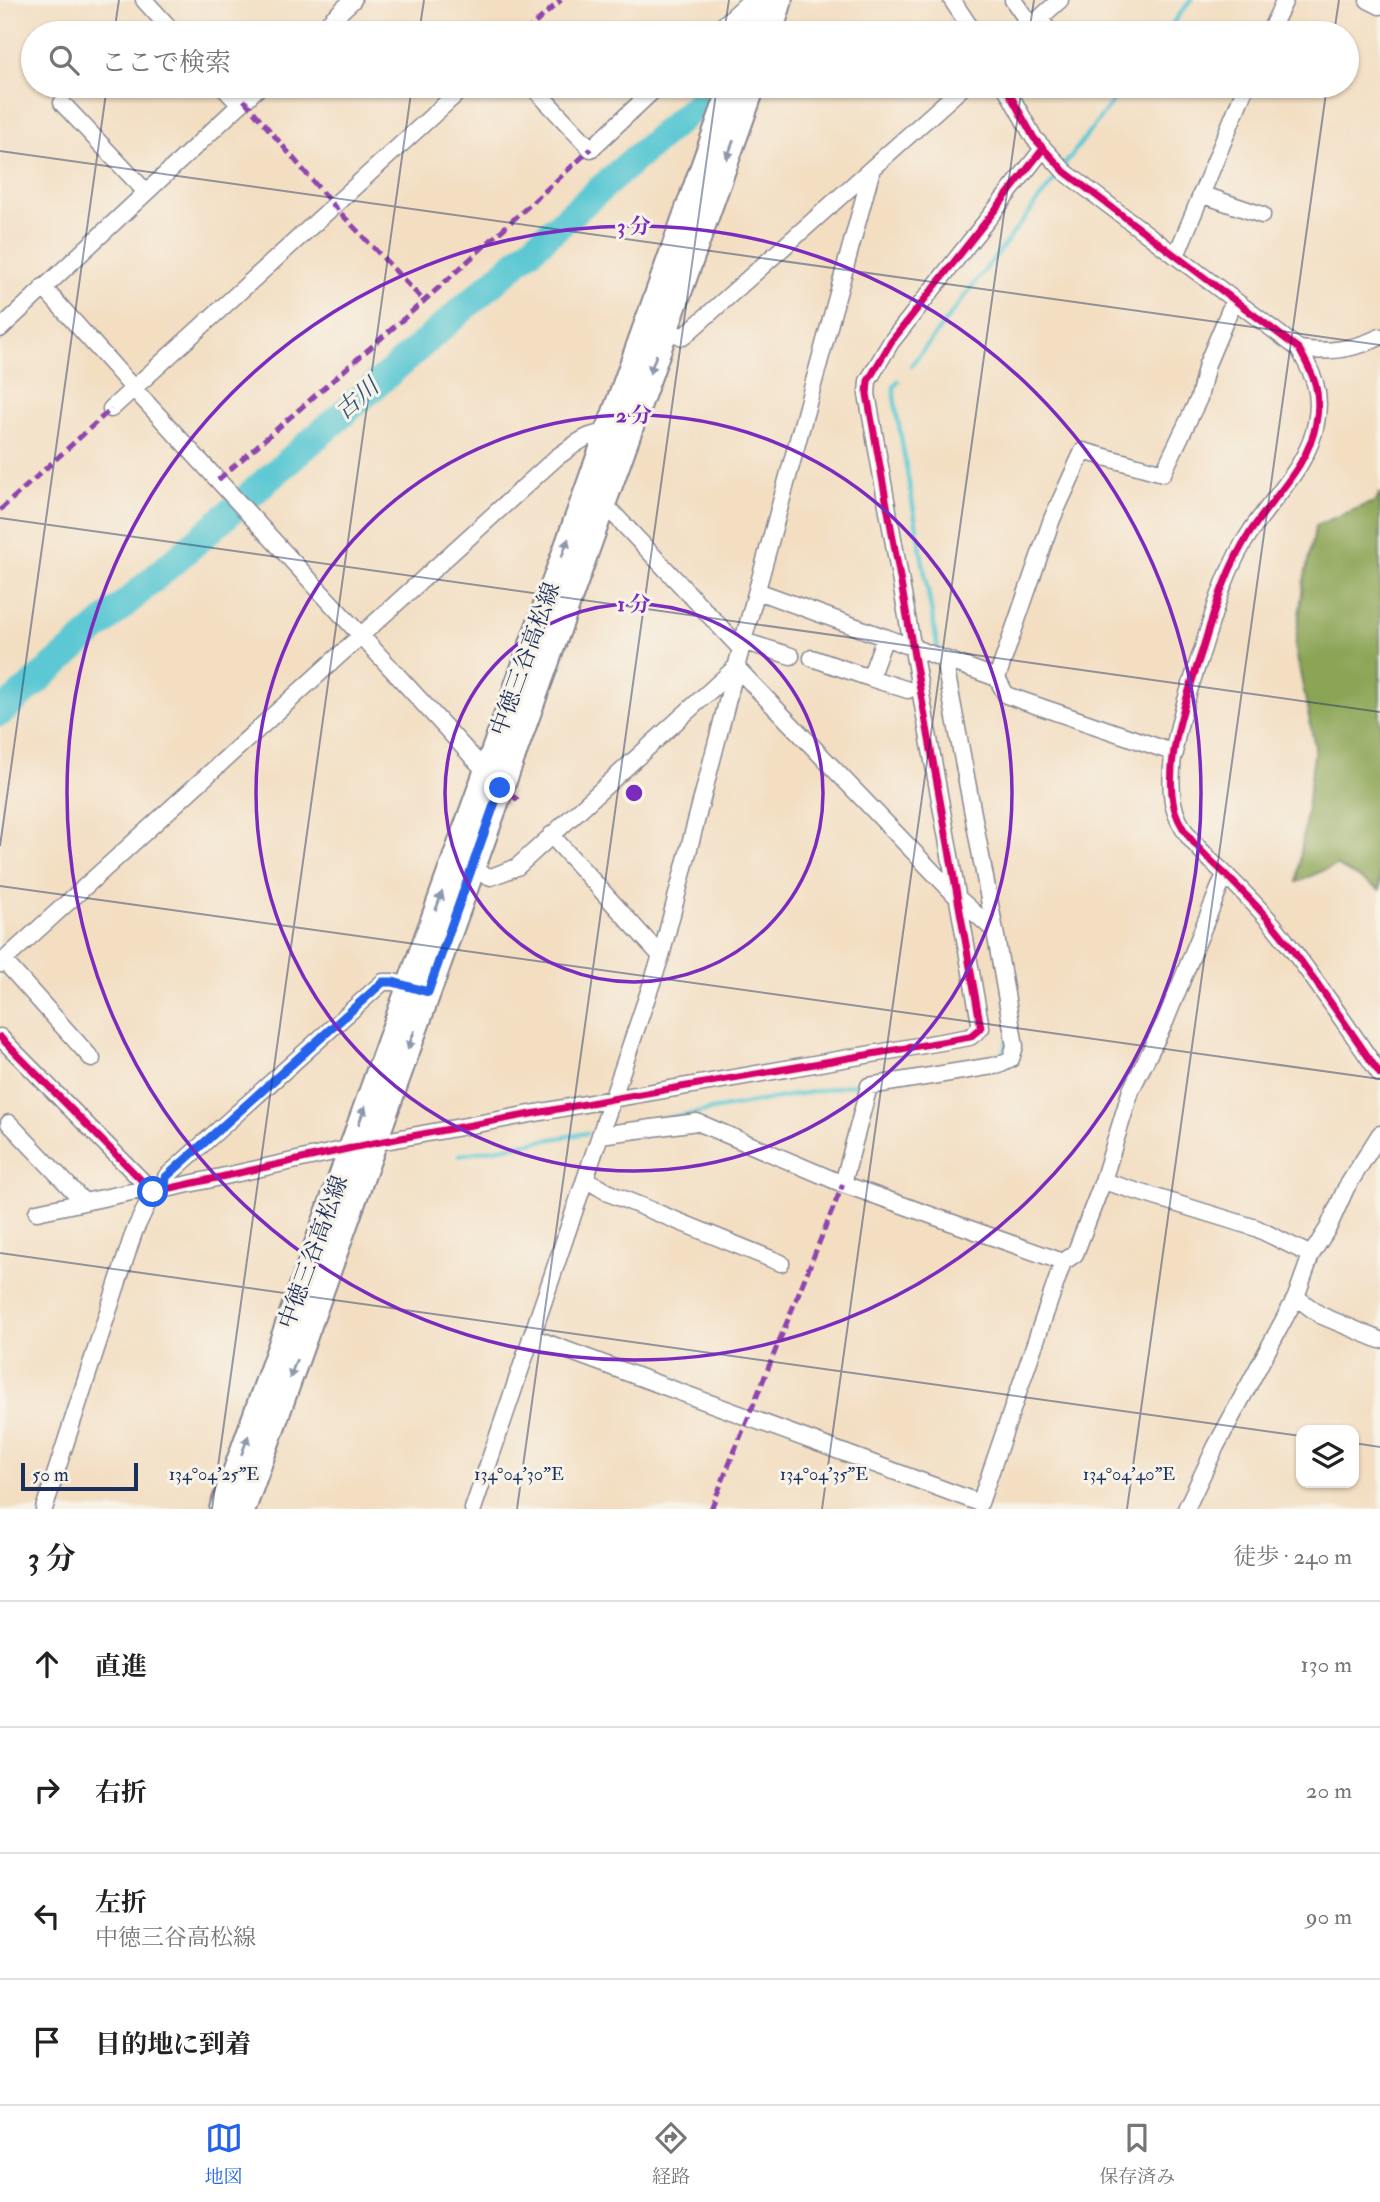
<!DOCTYPE html>
<html lang="ja">
<head>
<meta charset="utf-8">
<style>
  :root { --surface:#fff; --page:#f2f2f2; --text:#222; --muted:#767676; --line:#e0e0e0; --accent:#2563eb }
  body { margin:0; font-family:"IM FELL Double Pica","Noto Serif JP",serif; background:var(--page); color:var(--text) }
  .controls { position:absolute; right:21px; bottom:21px; display:grid; overflow:hidden; border-radius:14px; box-shadow:0 2px 5px #0004 }
  .controls button { width:63px; height:63px; display:grid; place-items:center; padding:0; border:0; border-bottom:2px solid var(--line); background:var(--surface); color:var(--text); font:35px sans-serif }
  .scale { position:absolute; left:21px; bottom:18px; width:117px; box-sizing:border-box; padding-left:7px; border:4px solid #1b2f5e; border-top:0; font-size:19px; line-height:24px; white-space:nowrap; color:#1b2f5e; -webkit-text-stroke:5px #f7f3e8; paint-order:stroke }
  .stop { position:absolute; width:21px; height:21px; margin:-16px; border:5px solid #2563eb; border-radius:50%; background:#fff }
  .stop.end { background:#2563eb; border-color:#fff; box-shadow:0 2px 7px #0008 }
  .list { margin:0; padding:0; list-style:none }
  h2 { display:flex; justify-content:space-between; align-items:center; height:91px; margin:0; padding:0 28px; font-size:30px }
  h2 small { font-size:23px; font-weight:400; color:var(--muted) }
  .list li { display:grid; grid-template-columns:46px 1fr auto; gap:21px; align-items:center; box-sizing:border-box; height:126px; padding:0 28px; border-top:2px solid var(--line) }
  .list b { display:block; font-size:26px; white-space:nowrap }
  .list p { margin:0; font-size:23px; white-space:nowrap; color:var(--muted) }
  .list em { font-size:23px; font-style:normal; color:var(--muted) }
  .icon { flex:none; width:38px; height:38px; fill:none; stroke:currentColor; stroke-width:2; stroke-linecap:round; stroke-linejoin:round }
  .map { position:relative; flex:none; width:1380px; height:1509px; overflow:hidden }
  .search { position:absolute; background:var(--surface); box-shadow:0 2px 5px #0004; left:21px; right:21px; top:21px; height:77px; display:flex; align-items:center; gap:18px; box-sizing:border-box; padding:0 24px; border-radius:38px; color:var(--muted); font-size:26px }
  .sheet { height:595px; background:var(--surface) }
  nav { display:flex; justify-content:space-around; align-items:center; box-sizing:border-box; height:98px; border-top:2px solid var(--line); background:var(--surface); font-size:19px; color:var(--muted) }
  nav a { display:grid; justify-items:center; gap:4px }
  nav .on { color:var(--accent) }
  .map>svg:first-child { display:block }
  .forest { fill:#8ba455; stroke:#536a5a; stroke-width:2 }
  .lines { fill:none; stroke-linecap:round; stroke-linejoin:round }
  .stream { stroke:#5bc8d3; stroke-width:4.5 }
  .river { stroke:#5bc8d3; stroke-width:28 }
  .minor-casing { stroke:#878690; stroke-width:19 }
  .primary-casing { stroke:#878690; stroke-width:28 }
  .minor { stroke:#fff; stroke-width:16 }
  .primary { stroke:#fff; stroke-width:24 }
  .quiet { stroke:#8e44ad; stroke-width:5; stroke-dasharray:10 5; stroke-linecap:butt }
  .cycleway-casing { stroke:#f7f3e8; stroke-width:11 }
  .cycleway { stroke:#d6006c; stroke-width:7 }
  .oneway { fill:#8d97ae }
  .route { stroke:#2563eb; stroke-width:9 }
  .ticks { fill:none; stroke:#1b2f5e; stroke-width:2; stroke-opacity:0.45 }
  .ring { fill:none; stroke:#7b2cbf; stroke-width:3.5 }
  .labels { text-anchor:middle; dominant-baseline:central; stroke-width:6; stroke-linejoin:round; paint-order:stroke }
  .street-label { font-size:23px; fill:#1b2f5e; stroke:#f7f3e8 }
  .water-label { font-size:24px; font-style:italic; fill:#2b557b; stroke:#f7f3e8 }
  .ticks-label { font-size:18px; text-anchor:middle; fill:#1b2f5e; stroke:#f7f3e8; stroke-width:6; stroke-linejoin:round; paint-order:stroke }
  .centre { fill:#7b2cbf; stroke:#f7f3e8; stroke-width:3.5 }
  .ring-label { font-size:21px; text-anchor:middle; font-weight:bold; fill:#7b2cbf; stroke:#f7f3e8; stroke-width:6; stroke-linejoin:round; paint-order:stroke }
</style>
</head>
<body>
<div class="map">
<svg width="1380" height="1509" viewBox="0 0 1380 1509">
  <rect width="100%" height="100%" fill="#f7f3e8"/>
  <filter id="ink" filterUnits="userSpaceOnUse"><feTurbulence type="fractalNoise" baseFrequency=".0143" numOctaves="2"/><feDisplacementMap in="SourceGraphic" scale="14" xChannelSelector="R" yChannelSelector="G"/><feConvolveMatrix kernelMatrix="1 2 1 2 8 2 1 2 1" color-interpolation-filters="sRGB"/></filter>
  <filter id="wash" filterUnits="userSpaceOnUse"><feTurbulence type="fractalNoise" baseFrequency=".00686" numOctaves="4" result="noise"/><feDisplacementMap in="SourceGraphic" scale="28" xChannelSelector="R" yChannelSelector="G"/><feGaussianBlur stdDeviation="1.57" result="paint"/><feColorMatrix in="noise" values="0 0 0 0 0 0 0 0 0 0 0 0 0 0 0 0 0 1.4 0 .05"/><feComposite in="paint" operator="in"/></filter>
  <g filter="url(#wash)">
    <rect width="100%" height="100%" fill="#f3dec2"/>
    <path class="forest" d="M1380,492V890L1336,865L1297,882L1315,747L1295,647L1303,585L1316,525L1376,501Z"/>
    <g class="lines">
      <path class="stream" d="M1165,33L1191,0
        M1065,164L1124,86
        M911,366L1058,175
        M898,381L894,387V397L938,649
        M993,1059C1002,1054 1007,1050 1007,1039
        M656,1120L867,1082
        M459,1155L587,1133"/>
      <path class="river" d="M0,713L700,102L715,86"/>
    </g>
  </g>
  <g filter="url(#ink)">
    <g class="lines">
      <defs>
        <path id="minor" d="M144,0L174,33
          M952,0L974,33
          M1013,0L1031,26
          M1368,0L1380,6
          M1039,19L1051,33
          M317,33L353,0
          M715,33L751,0
          M1023,33L1060,0
          M1269,33L1285,0
          M222,86L240,105
          M532,86L591,149L658,86
          M1005,86L1034,138L1065,172L1299,349C1314,376 1322,392 1316,423C1309,465 1273,497 1251,531C1227,566 1215,608 1203,648C1188,693 1165,755 1173,802C1178,834 1207,856 1228,877C1248,897 1269,918 1285,940C1318,983 1349,1029 1380,1074
          M62,103L146,192
          M1201,194L1262,215
          M1176,256L1246,86
          M43,287L134,389L489,775
          M658,327L683,337L964,86
          M0,329L260,86
          M1299,349C1328,353 1353,350 1380,337
          M111,409L465,86
          M601,507L612,512L741,649
          M757,591L997,678L1006,695L1175,753
          M743,641L791,656
          M812,658L870,678L885,637
          M870,678L908,690
          M997,678L1052,519L1083,451L1163,473L1199,398L1207,364L1234,300
          M551,835L661,956
          M464,868L491,877L517,867L736,667L958,898L995,931
          M4,961L92,1059
          M0,964L557,457C574,446 591,428 613,435
          M0,1037L153,1192L374,1143L612,1099L970,1037L981,1028L867,394L868,381L891,342L1043,149
          M9,1123L84,1202
          M600,1135L697,1122L843,1184L1063,1262
          M585,1179L611,1194L781,1263
          M1103,1181L1256,1228L1311,1255
          M843,1184L869,1086L999,1065L1011,1059L1015,1046L995,931L944,659
          M165,1189L166,1177L383,982H393L416,988
          M37,1212L150,1188
          M1296,1297L1320,1315L1380,1340
          M531,1337L980,1503L1063,1262L1075,1254L1103,1181L1131,1090L1165,1022L1225,874
          M44,1509L134,1232L153,1192
          M473,1509L661,956L743,641L872,169
          M1186,1509L1216,1446L1296,1297L1311,1255L1328,1228L1346,1188L1380,1134"/>
        <path id="primary" d="M750,33L760,0
          M770,33L780,0
          M222,1509L732,86
          M243,1509L753,86"/>
      </defs>
      <use href="#minor" class="minor-casing"/>
      <use href="#primary" class="primary-casing"/>
      <use href="#minor" class="minor"/>
      <use href="#primary" class="primary"/>
      <path class="quiet" d="M524,33L561,0
        M244,100L333,205L424,301
        M218,480L424,301L591,149
        M0,510L111,409
        M500,787L518,800
        M711,1509L843,1184"/>
      <defs>
        <path id="cycleway" d="M1005,86L1034,138L1065,172L1299,349C1314,376 1322,392 1316,423C1309,465 1273,497 1251,531C1227,566 1215,608 1203,648C1188,693 1165,755 1173,802C1178,834 1207,856 1228,877C1248,897 1269,918 1285,940C1318,983 1349,1029 1380,1074
          M0,1037L153,1192L374,1143L612,1099L970,1037L981,1028L867,394L868,381L891,342L1043,149"/>
      </defs>
      <use href="#cycleway" class="cycleway-casing"/>
      <use href="#cycleway" class="cycleway"/>
    </g>
    <defs><path id="oneway-solid" d="M-6-.8H1V-3.2L6.5 0L1 3.2V.8H-6Z" transform="scale(1.75)"/></defs>
    <g class="oneway">
      <use href="#oneway-solid" transform="translate(730 150) rotate(110)"/>
      <use href="#oneway-solid" transform="translate(653 364) rotate(110)"/>
      <use href="#oneway-solid" transform="translate(565 548) rotate(-70)"/>
      <use href="#oneway-solid" transform="translate(439 901) rotate(-70)"/>
      <use href="#oneway-solid" transform="translate(411 1040) rotate(110)"/>
      <use href="#oneway-solid" transform="translate(362 1115) rotate(-70)"/>
      <use href="#oneway-solid" transform="translate(293 1369) rotate(110)"/>
      <use href="#oneway-solid" transform="translate(245 1445) rotate(-70)"/>
    </g>
  </g>
  <g class="lines" filter="url(#ink)">
    <path class="route" d="M153,1192L165,1189L166,1177L383,982H393L428,992L500,788"/>
  </g>
  <path class="ticks" d="M114,33L119,0M419,33L424,0M724,33L729,0M1029,33L1034,0M1334,33L1339,0M0,151L1380,345M0,518L1380,712M0,846L107,86M0,886L1380,1079M0,1253L1301,1436M1354,1443L1380,1447M212,1509L412,86M517,1509L717,86M822,1509L1022,86M1127,1509L1327,86"/>
  <g class="ring">
    <circle cx="634" cy="793" r="189"/>
    <circle cx="634" cy="793" r="378"/>
    <circle cx="634" cy="793" r="567"/>
  </g>
  <g class="labels">
    <g class="street-label">
      <text transform="translate(525 659) rotate(-70)">中徳三谷高松線</text>
      <text transform="translate(313 1252) rotate(-70)">中徳三谷高松線</text>
    </g>
    <g class="water-label">
      <text transform="translate(357 399) rotate(-41)">古川</text>
    </g>
  </g>
  <g class="ticks-label">
    <text x="214" y="1480">134°04'25"E</text>
    <text x="519" y="1480">134°04'30"E</text>
    <text x="824" y="1480">134°04'35"E</text>
    <text x="1129" y="1480">134°04'40"E</text>
  </g>
  <circle cx="634" cy="793" r="10" class="centre"/>
  <g class="ring-label">
    <text x="634" y="233">3 分</text>
    <text x="634" y="422">2 分</text>
    <text x="634" y="611">1 分</text>
  </g>
</svg>
<div class="controls">
<button><svg class="icon" aria-label="layers" viewBox="0 0 24 24"><path d="M12 4l9 5-9 5-9-5zM3 14l9 5 9-5"/></svg></button>
</div>
<div class="scale">50 m</div>
<div class="stop" style="left:153px;top:1192px"></div>
<div class="stop end" style="left:500px;top:788px"></div>
<div class="search"><svg class="icon" aria-label="search" viewBox="0 0 24 24"><circle cx="10" cy="10" r="6"/><path d="M15 15l6 6"/></svg>ここで検索</div>
</div>
<section class="sheet">
<h2>3 分<small>徒歩 · 240 m</small></h2>
<ul class="list">
<li><svg class="icon" aria-label="ahead" viewBox="0 0 24 24"><path d="M12 20V5M6 11l6-6 6 6"/></svg><div><b>直進</b></div><em>130 m</em></li>
<li><svg class="icon" aria-label="right" viewBox="0 0 24 24"><path d="M7 20v-9h11M14 6l5 5-5 5"/></svg><div><b>右折</b></div><em>20 m</em></li>
<li><svg class="icon" aria-label="left" viewBox="0 0 24 24"><path d="M17 20v-9H6M10 6l-5 5 5 5"/></svg><div><b>左折</b><p>中徳三谷高松線</p></div><em>90 m</em></li>
<li><svg class="icon" aria-label="arrive" viewBox="0 0 24 24"><path d="M6 21V4h12l-3 4 3 4H6"/></svg><div><b>目的地に到着</b></div></li>
</ul>
</section>
<nav>
<a class="on"><svg class="icon" aria-label="map" viewBox="0 0 24 24"><path d="M3 6l6-2 6 2 6-2v14l-6 2-6-2-6 2zM9 4v14M15 6v14"/></svg>地図</a>
<a><svg class="icon" aria-label="directions" viewBox="0 0 24 24"><path d="M12 3l9 9-9 9-9-9zM9 14v-3h6M13 9l2 2-2 2"/></svg>経路</a>
<a><svg class="icon" aria-label="saved" viewBox="0 0 24 24"><path d="M7 4h10v16l-5-4-5 4z"/></svg>保存済み</a>
</nav>
</body>
</html>
